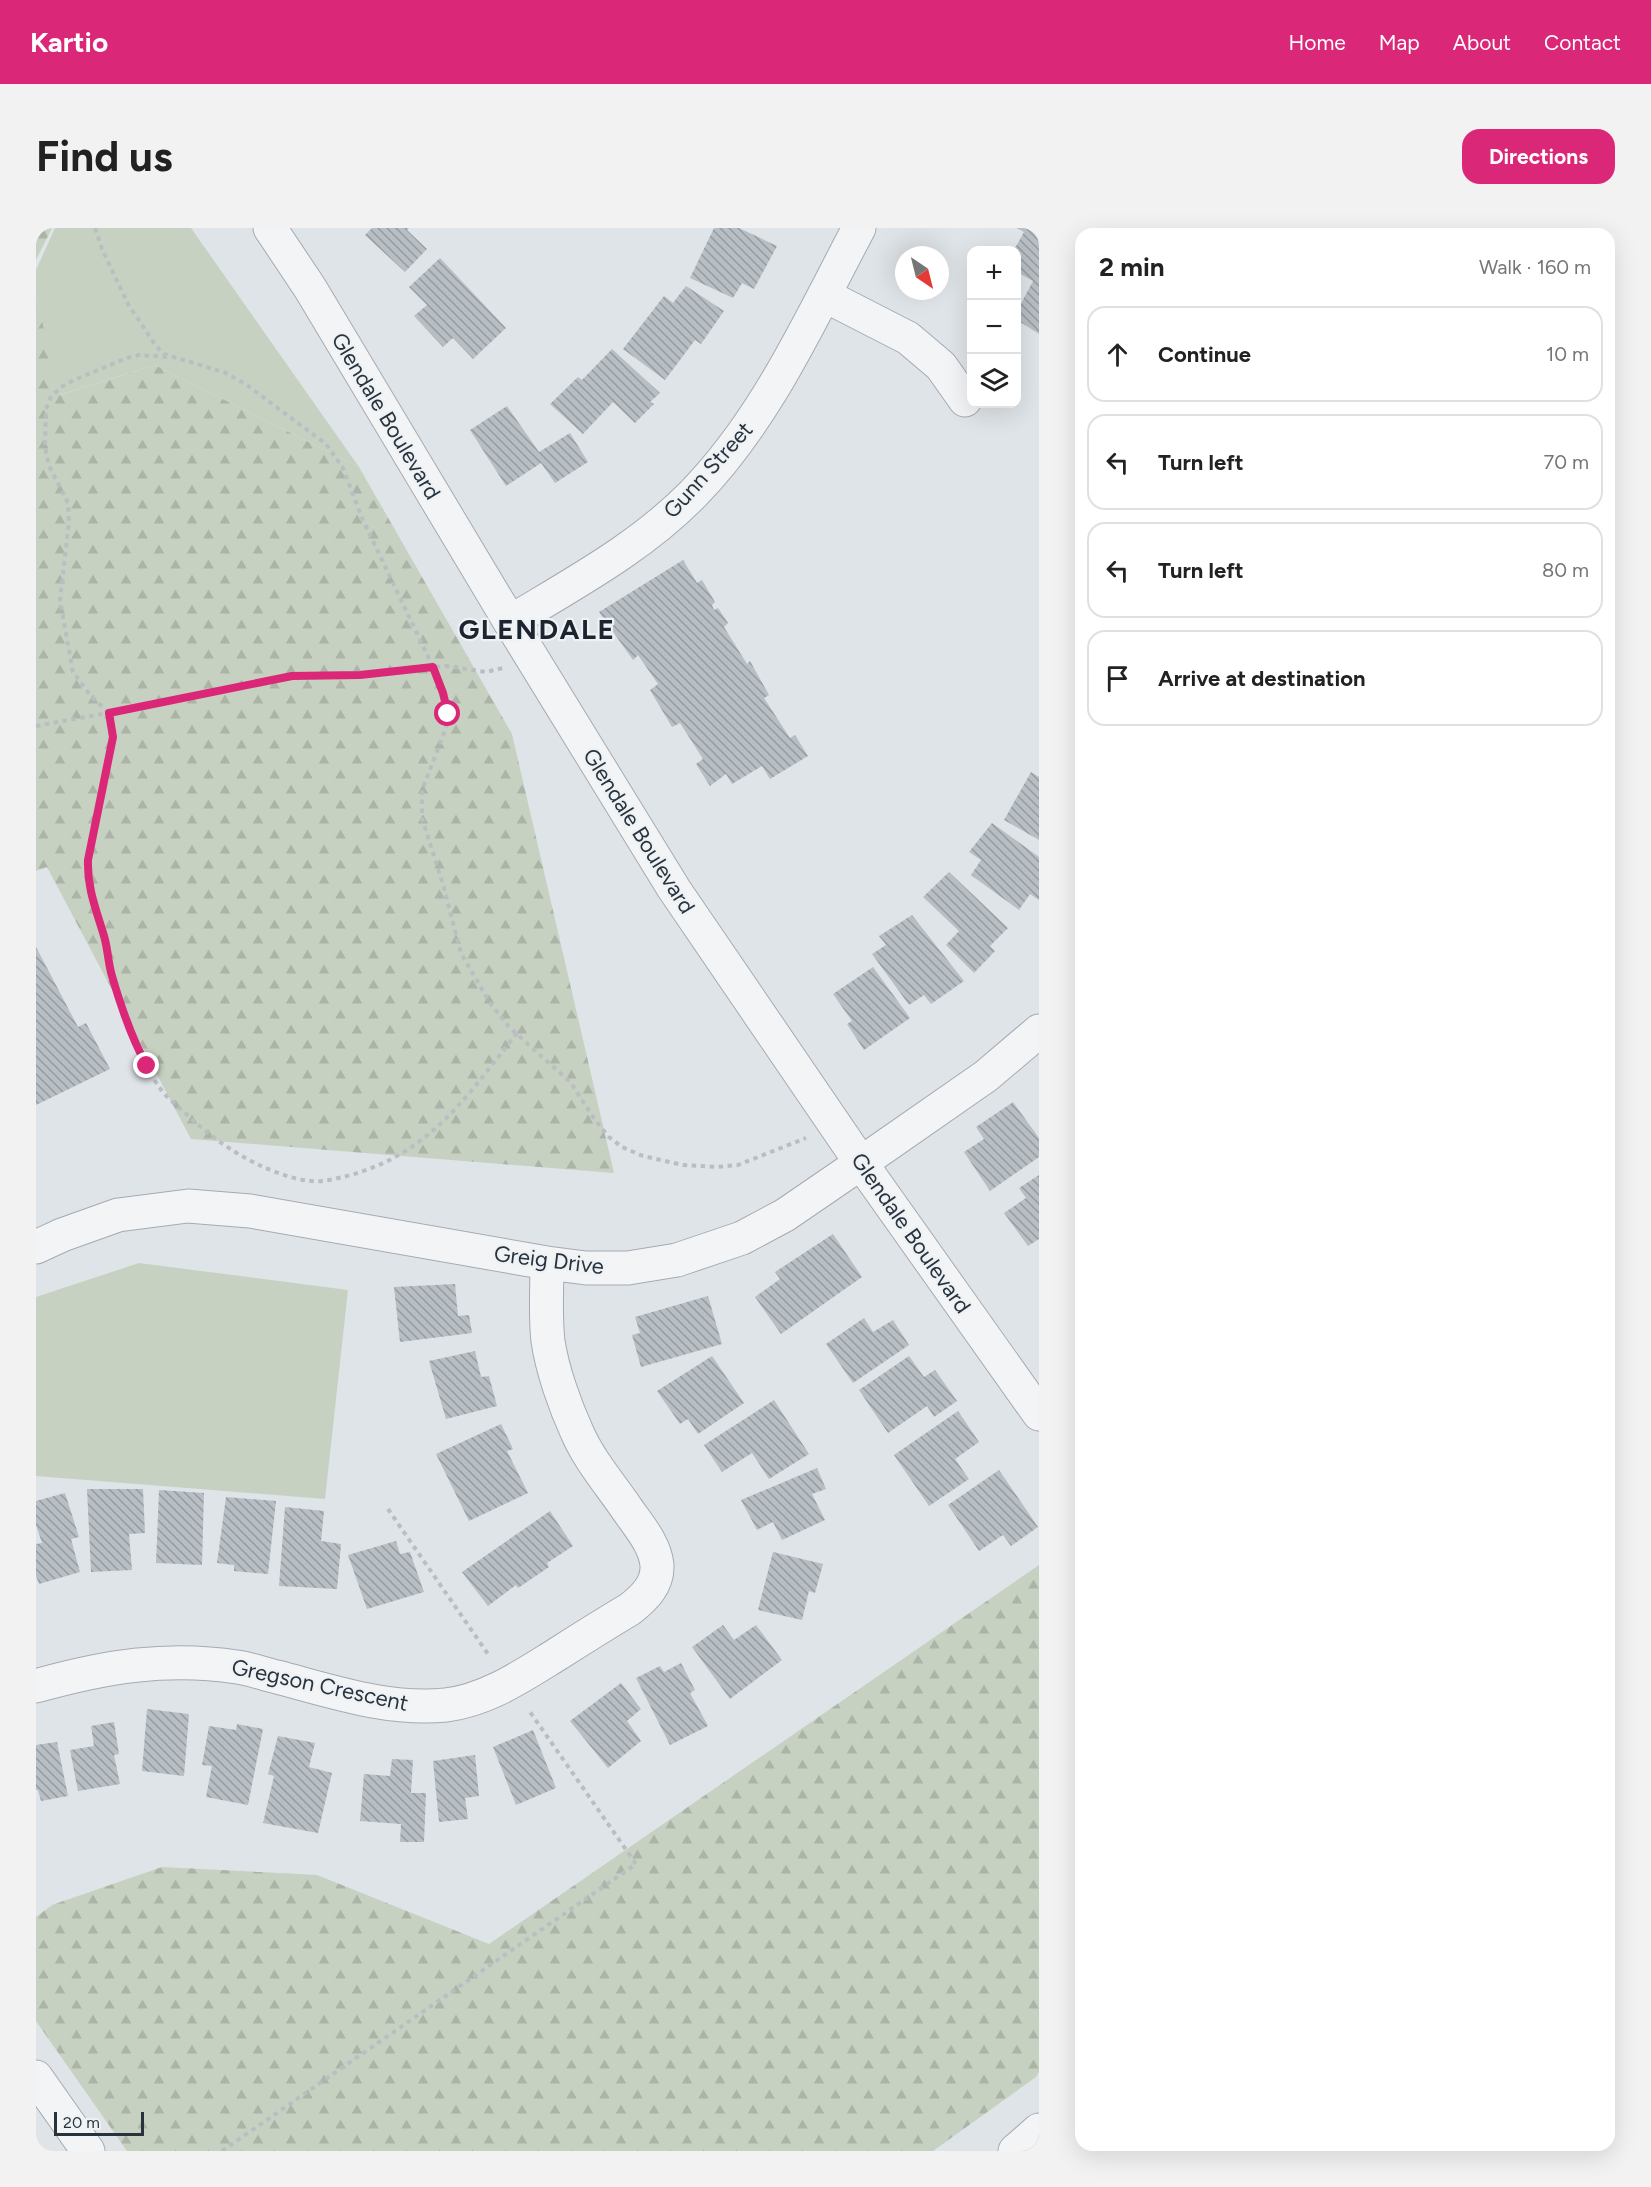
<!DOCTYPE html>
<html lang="en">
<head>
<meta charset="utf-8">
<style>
  :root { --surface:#fff; --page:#f2f2f2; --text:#222; --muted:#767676; --line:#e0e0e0; --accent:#db2777 }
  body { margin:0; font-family:Figtree,sans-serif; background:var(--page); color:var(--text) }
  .controls { position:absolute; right:18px; top:18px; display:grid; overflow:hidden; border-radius:12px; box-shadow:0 6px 24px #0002 }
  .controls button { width:54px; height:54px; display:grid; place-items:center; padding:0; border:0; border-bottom:2px solid var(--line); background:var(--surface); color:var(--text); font:30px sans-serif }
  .compass { position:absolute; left:859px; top:18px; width:54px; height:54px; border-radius:50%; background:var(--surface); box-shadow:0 6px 24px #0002; rotate:145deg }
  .scale { position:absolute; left:18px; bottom:15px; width:90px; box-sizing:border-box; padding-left:6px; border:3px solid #29333e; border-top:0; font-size:16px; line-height:21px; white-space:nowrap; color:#29333e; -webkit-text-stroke:4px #eef2f5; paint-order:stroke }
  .stop { position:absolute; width:18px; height:18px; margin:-14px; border:4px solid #db2777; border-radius:50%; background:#fff }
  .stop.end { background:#db2777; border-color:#fff; box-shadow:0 2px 6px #0008 }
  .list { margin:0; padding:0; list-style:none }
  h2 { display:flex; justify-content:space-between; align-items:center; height:78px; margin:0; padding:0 24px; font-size:26px }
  h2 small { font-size:20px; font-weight:400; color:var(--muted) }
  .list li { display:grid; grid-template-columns:39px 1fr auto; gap:18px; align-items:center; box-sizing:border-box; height:96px; margin:0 12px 12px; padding:0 12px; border:2px solid var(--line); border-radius:18px }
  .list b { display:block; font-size:22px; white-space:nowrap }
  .list em { font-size:20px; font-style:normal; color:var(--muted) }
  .icon { flex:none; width:33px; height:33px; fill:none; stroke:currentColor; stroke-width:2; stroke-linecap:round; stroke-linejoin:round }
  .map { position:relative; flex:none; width:1003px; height:1923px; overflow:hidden; border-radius:18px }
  header { display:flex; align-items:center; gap:36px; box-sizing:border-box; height:84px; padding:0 30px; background:var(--accent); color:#fff }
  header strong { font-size:28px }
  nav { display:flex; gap:33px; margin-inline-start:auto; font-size:21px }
  .intro { display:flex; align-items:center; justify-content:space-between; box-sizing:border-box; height:144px; padding:0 36px }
  h1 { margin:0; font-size:42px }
  .button { padding:15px 27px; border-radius:18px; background:var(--accent); color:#fff; font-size:21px; font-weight:700 }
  main { display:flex; gap:36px; padding:0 36px }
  aside { flex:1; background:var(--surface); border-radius:18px; box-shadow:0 6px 24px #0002 }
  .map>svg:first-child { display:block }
  .forest { fill:url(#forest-firs) }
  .park { fill:#c7d1c1 }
  .building { fill:url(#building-back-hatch) }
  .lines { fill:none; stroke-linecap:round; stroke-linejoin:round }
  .minor-casing { stroke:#a5abb2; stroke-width:35 }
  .tertiary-casing { stroke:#a5abb2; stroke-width:35 }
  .path { stroke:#babec2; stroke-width:4; stroke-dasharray:4.5 4.5; stroke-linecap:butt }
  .minor { stroke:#f2f4f6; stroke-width:33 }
  .tertiary { stroke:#f2f4f6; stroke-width:33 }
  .route { stroke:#db2777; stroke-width:8 }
  .labels { text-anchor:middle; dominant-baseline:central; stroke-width:4.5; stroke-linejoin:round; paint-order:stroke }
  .street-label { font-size:22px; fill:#29333e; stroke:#eef2f5 }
  .district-label { font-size:28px; font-weight:bold; letter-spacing:1.5px; fill:#1b242f; stroke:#eef2f5 }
</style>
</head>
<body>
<header>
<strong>Kartio</strong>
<nav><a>Home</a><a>Map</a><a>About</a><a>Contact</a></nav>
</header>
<div class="intro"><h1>Find us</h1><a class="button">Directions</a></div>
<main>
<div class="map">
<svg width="1003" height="1923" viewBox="0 0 1003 1923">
  <defs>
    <pattern id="forest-firs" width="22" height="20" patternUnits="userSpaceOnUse" patternTransform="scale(1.5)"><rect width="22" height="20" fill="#c7d1c1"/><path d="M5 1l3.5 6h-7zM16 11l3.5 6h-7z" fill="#abb4a7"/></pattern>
    <pattern id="building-back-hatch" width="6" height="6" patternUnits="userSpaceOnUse" patternTransform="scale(1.5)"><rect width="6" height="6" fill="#b7bec4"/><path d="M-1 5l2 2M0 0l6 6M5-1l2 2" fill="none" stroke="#959ba1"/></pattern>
  </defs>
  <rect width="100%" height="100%" fill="#dfe4e8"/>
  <path class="forest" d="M0,0H16L0,32Z
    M0,66L24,167L119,137L323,239L476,506L578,945L155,911L11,639L0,643Z
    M1003,1337V1844L1000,1849L897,1923H91L0,1793V1689L16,1677L126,1639L281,1647L453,1716Z"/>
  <path class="park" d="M19,0H155L323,239L119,137L23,167L0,66V42Z
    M103,1035L312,1062L289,1271L0,1248V1069Z"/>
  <path class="building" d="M336,0H373L371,2L391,21L369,44L329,7Z
    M678,0H703L741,18L718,61L706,55L697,70L654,50Z
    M981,0H1003V106L981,92V83L997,53L981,44V22H978L988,4Z
    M404,30L470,100L437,131L417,110L407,119L378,88L391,77L373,59Z
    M650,58L688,83L665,116L659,112L629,152L587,121L628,68L637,75Z
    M576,121L624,165L614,174L618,176L599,195L577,174L547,206L514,176L542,149L546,152Z
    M471,178L503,224L534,205L552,234L519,255L505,235L470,258L434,202Z
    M647,332L661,355L666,352L679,374L676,377L678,382L682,380L692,395L688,399L711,436L714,433L733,467L728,470L754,510L759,507L772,528L734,551L726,538L696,556L690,546L674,558L660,536L667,531L644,495L636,499L614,462L622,456L602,427L597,432L563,384Z
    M995,544L1003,549V612L968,592Z
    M956,595L1003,629V672L994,666L983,682L935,647L945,632L933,624Z
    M913,644L972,700L954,718L959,723L938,745L910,717L923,703L887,669Z
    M876,687L928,753L895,776L888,767L873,777L836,726L850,717L843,708Z
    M0,719L42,799L50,795L74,841L0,877Z
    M837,739L874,790L828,822L811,796L816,793L797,766Z
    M977,874L1003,910V929L954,963L928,924L948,911L940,899Z
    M1003,947V1011L992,1018L968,985L990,970L983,960Z
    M797,1006L826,1049L745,1106L719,1069L744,1051L739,1044Z
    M419,1056L422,1088L433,1087L436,1105L364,1114L358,1059Z
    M672,1068L686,1116L605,1139L596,1107L604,1105L599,1089Z
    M828,1090L837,1104L857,1092L873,1117L817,1155L790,1116Z
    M439,1123L445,1149L453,1148L461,1178L410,1191L393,1133Z
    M676,1128L708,1175L662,1206L652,1191L644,1196L621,1163Z
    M873,1128L888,1149L899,1142L921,1173L898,1189L891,1178L852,1205L823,1162Z
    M738,1172L773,1226L733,1251L716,1225L686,1244L668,1217Z
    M922,1183L943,1214L919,1231L933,1251L893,1278L858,1227Z
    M465,1196L477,1221L471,1223L492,1265L433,1293L400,1226Z
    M781,1240L790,1261L776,1266L789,1292L746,1312L737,1294L721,1302L705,1272Z
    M963,1242L1002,1299L975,1318L967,1307L943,1323L912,1277Z
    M51,1261H107L109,1305L93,1306L96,1342L55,1344Z
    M123,1262L168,1265L166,1337L120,1335Z
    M29,1265L43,1309L35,1311L44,1344L3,1356L0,1348V1316L6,1315L0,1297V1273Z
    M190,1269L240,1273L232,1346L198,1343V1337L181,1335Z
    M249,1279L288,1283L285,1313L305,1316L301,1361L243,1358Z
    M514,1283L537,1318L511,1335L513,1339L482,1360L480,1357L452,1378L426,1344Z
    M360,1313L364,1326L374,1324L388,1364L331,1381L312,1327Z
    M737,1324L787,1336L779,1365L773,1363L766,1392L722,1382Z
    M687,1397L698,1412L720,1397L746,1432L694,1471L656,1419Z
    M645,1435L659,1462L654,1465L672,1498L634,1517L600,1450L624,1438L628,1444Z
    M585,1455L605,1481L591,1493L605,1513L572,1540L534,1493Z
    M111,1481L153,1486L148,1548L106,1543Z
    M78,1494L83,1526L78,1527L84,1556L42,1563L34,1522L58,1518L55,1498Z
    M201,1496L227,1501L212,1577L170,1569L176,1538L166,1537L173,1498L200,1502Z
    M497,1502L520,1560L480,1577L457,1519Z
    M242,1508L279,1515L273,1539L296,1545L282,1605L227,1595L238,1548L232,1546Z
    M21,1514L32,1568L5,1573L2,1562H0V1517Z
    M439,1527L443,1568L429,1570L432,1591L403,1594L397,1533Z
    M356,1531L377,1532L375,1565H390L388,1614H364L365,1596L324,1593L328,1546L354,1548Z"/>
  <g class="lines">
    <defs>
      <path id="minor" d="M788,67L872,110L905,138L929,172
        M474,394C538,355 604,320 657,266C731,190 774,92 823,0
        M0,1019L26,1007L82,987L152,978L214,983L511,1035L550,1040H592L641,1032L706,1010L749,987L825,935L950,848L1003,803
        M0,1458C67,1439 131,1428 201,1439C215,1441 228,1446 241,1449C295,1463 353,1483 410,1477C451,1472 486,1448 520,1427C545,1411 569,1396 594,1381C608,1370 622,1357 621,1337C619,1316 602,1297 591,1281C574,1256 553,1232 541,1204C529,1178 516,1141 512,1113C509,1088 511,1061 511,1035
        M0,1849L52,1923"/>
      <path id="tertiary" d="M234,0L274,60L474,394L638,661L825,935L1003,1186
        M979,1923L1003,1902"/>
    </defs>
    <use href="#minor" class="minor-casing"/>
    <use href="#tertiary" class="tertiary-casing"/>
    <path class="path" d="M59,0L66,21L92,76L120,118L128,126L190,145L211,157L290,216L307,240L326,290L397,439L407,465L412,486L410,500L386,562V590L408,660L425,725L454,775L473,799L535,855L559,892L573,909L586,919L607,928L647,937L681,939L702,937L770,910
      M131,129L103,127L91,130L38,152L25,159L15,169L10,181L9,219L13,238L32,275L33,293L24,372L37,444L54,467L73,485L77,509L52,632C52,649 53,665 58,681C61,691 66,701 69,711C71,723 72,735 75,747C85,784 103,832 126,863C135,874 149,884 159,894C178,911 200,926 223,937C243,946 271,957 293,952C388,934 425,876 481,805
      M0,498L155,470L256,448L324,447L397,439L410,438L450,444L467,440
      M352,1281L454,1429
      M186,1923L600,1636L492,1481"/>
    <use href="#minor" class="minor"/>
    <use href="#tertiary" class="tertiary"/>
  </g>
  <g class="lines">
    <path class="route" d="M111,838C96,811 85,779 76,748C72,735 72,721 68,708C60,681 51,660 52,632L77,509L73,485L256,448L324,447L397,439L407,465L412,486"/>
  </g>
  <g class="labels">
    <g class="street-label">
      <text transform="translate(350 188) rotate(59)">Glendale Boulevard</text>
      <text transform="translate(672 242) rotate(-48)">Gunn Street</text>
      <text transform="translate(603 603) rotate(58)">Glendale Boulevard</text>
      <text transform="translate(875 1005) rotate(55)">Glendale Boulevard</text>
      <text transform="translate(513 1032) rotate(7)">Greig Drive</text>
      <text transform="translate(284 1457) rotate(12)">Gregson Crescent</text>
    </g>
    <g class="district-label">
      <text x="501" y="401">GLENDALE</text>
    </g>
  </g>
</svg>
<div class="controls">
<button>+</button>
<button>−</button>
<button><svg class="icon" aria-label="layers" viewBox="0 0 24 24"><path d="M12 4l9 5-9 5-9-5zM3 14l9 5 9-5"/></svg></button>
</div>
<svg class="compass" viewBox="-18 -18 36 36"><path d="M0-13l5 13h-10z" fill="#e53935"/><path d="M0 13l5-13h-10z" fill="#767676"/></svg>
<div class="scale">20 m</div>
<div class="stop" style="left:412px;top:486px"></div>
<div class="stop end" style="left:111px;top:838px"></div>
</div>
<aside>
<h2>2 min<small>Walk · 160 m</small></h2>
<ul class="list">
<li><svg class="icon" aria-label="ahead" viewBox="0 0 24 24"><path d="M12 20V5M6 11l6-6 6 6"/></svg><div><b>Continue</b></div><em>10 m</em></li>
<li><svg class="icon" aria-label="left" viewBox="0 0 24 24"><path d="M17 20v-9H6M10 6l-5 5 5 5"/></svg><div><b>Turn left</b></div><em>70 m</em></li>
<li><svg class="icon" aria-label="left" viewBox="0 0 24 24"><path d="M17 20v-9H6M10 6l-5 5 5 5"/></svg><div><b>Turn left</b></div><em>80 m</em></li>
<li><svg class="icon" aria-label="arrive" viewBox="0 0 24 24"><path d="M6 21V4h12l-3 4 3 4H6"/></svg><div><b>Arrive at destination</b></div></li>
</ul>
</aside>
</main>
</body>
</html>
